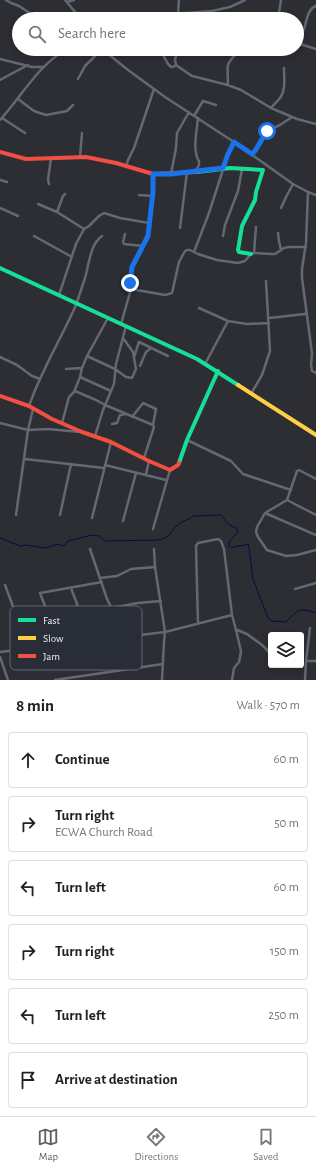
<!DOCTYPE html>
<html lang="en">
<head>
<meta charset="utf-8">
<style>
  :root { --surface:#fff; --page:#f6f6f6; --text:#222; --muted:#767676; --line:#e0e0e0; --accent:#5e5f62 }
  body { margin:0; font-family:"Alegreya Sans",sans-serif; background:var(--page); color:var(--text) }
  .controls { position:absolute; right:12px; bottom:12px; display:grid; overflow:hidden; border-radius:4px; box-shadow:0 2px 6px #0003 }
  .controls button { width:36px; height:36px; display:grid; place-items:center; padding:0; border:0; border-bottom:1px solid var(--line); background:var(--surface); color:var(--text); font:20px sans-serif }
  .stop { position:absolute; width:12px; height:12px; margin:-9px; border:3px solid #1a73e8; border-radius:50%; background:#fff }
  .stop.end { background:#1a73e8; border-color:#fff; box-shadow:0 1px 4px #0008 }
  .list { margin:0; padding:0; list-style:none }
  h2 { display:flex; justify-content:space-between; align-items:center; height:52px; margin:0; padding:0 16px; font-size:17px }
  h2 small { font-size:13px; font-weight:400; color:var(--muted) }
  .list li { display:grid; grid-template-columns:26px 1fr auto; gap:12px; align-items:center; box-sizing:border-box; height:56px; margin:0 8px 8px; padding:0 8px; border:1px solid var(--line); border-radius:4px }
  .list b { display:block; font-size:15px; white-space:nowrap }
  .list p { margin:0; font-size:13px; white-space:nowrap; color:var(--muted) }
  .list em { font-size:13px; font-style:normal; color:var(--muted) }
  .icon { flex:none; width:22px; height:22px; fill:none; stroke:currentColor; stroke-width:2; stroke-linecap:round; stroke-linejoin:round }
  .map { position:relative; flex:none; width:316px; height:680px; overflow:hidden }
  .search { position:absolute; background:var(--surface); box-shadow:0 2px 6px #0003; left:12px; right:12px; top:12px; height:44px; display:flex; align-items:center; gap:10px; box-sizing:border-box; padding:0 14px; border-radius:22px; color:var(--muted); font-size:15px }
  .sheet { height:436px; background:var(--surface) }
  nav { display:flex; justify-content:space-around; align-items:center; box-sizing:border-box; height:56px; border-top:1px solid var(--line); background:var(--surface); font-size:11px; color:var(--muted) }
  nav a { display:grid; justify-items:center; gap:2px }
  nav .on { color:var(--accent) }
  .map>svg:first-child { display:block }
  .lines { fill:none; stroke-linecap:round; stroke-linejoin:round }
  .stream { stroke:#070944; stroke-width:1 }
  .street { stroke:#636872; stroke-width:2.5 }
  .fast { stroke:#16e098; stroke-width:4 }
  .slow { stroke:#ffcf43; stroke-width:4 }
  .jam { stroke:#f24e42; stroke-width:4 }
  .route { stroke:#1a73e8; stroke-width:5 }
  .key { fill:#282d38; stroke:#626771; stroke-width:1 }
  .key-label { font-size:11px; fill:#eaedf5 }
</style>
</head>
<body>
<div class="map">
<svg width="316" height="680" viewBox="0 0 316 680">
  <rect width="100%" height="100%" fill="#2c2e34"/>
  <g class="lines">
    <path class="stream" d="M0,538L20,546L26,545L46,548L58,544L64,546L68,541L92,535L99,536L105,541L157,540C171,538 170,531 179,524C183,521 189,520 193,516L221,515C226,521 229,527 237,528L238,532L229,542V546L231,548C236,545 242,547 248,544L249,547L253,579L268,618L272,621L286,622C298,610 299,607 316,613"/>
    <path class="street" d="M6,0L11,3L19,6L39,19
      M65,0L81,19
      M67,2L74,0
      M316,6C307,9 307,21 304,29C302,33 300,37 298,41L300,44L316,49
      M212,11V19
      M178,13L179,0
      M146,19L172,14L212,11L230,7L245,0
      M278,19L281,0
      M102,49L128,70L165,97L234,142L293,184L308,192L316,195
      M153,49L163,55L168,64L171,67H173L176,65
      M179,49L175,59L176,65L192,76L228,85L241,90L271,108L297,119L316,124
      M0,59L32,67H43
      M78,79L85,66L102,49
      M0,80L28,65
      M228,85C228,80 227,68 228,65C230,59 237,53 241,49
      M18,99L34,111L46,115L67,111L73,105
      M271,108C273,105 277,102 280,98C286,90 284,78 284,68
      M194,116L203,101L216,105
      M2,118L25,133
      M0,120C22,96 38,65 67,49
      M252,154L255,151L267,131L280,125L292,117
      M80,157L82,133
      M126,167L128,160L134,148L154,89
      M195,172L199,165V161C192,151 197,130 198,118
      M171,174L176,148L177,133L189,112
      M0,180L7,182
      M49,184L48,180L51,158
      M308,192L306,243L302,269V278L312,353L311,365L312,371L316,373
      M139,195L152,196
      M38,204L57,212L84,229
      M0,208L18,216
      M281,208L286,197L293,184
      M57,212L63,196L65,194
      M180,228L187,172
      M278,233L279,241L281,250
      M125,234L123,242L124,244L143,246
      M34,236L72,257
      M223,236L225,225L238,191L242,169
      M194,252L209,213L228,154L234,142
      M254,253L256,227
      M131,289L165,295L172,293L179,262L185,251L187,250H190L198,254L217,260L238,263L245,261L251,254L254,253L272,254H275L284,248L289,247H306
      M59,295L76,244L84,229L89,226L99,216L104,213L120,218L149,223
      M199,308L228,321L247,324L269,323
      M269,318L305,314L306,313
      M121,324L131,289L130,279L132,267L138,254L146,241L148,236L153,196V174
      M87,356L115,369L126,377L132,378L136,369L133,352L123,338
      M0,357L17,365L32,376L40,379
      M134,357L139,342L168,356
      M205,364L228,321
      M140,366L146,352L151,348
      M82,368L80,377L111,391
      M66,369L82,368L87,356L108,318
      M75,391L96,400L105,405L153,425L154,427L144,458
      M251,394L262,375L270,351L266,281
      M29,406C41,371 61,339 76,305C79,296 82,287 85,278C89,265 90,244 102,236
      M132,417L143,403L156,409L153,425
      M0,423L28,430L48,429L80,432
      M62,423L69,397L74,392L80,377
      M112,424L117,423L120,415L126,414
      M95,436L103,410L114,384L116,364L126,326
      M187,440L231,461L243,474L291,490
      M25,459L104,468
      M105,465L166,480
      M146,474L149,461
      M316,479L299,470L297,471L287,500L265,513L257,527L256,532L258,537L267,550L286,556L297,555L316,550
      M287,500L316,515
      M265,513L316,535
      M16,515L28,430L33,409
      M60,515L71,464
      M92,518L111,442
      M123,521L136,473
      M153,529L170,470
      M90,549L107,599L126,637
      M154,549L155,567L165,632L164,642L162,680
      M100,578L117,576L131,569L155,567
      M5,585L29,649
      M71,588L82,617L93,642
      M295,589L316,583
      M111,608L138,603L161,601
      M198,624L196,546L198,543L218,539L221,541L224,549L232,615L236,630L241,651L240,657L239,662L234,668L232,680
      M237,630L247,634L262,645L271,654
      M60,645L40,593L102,582
      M0,652L165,632L232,615
      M0,657L8,680
      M306,661H316
      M55,680L163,664
      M305,680L306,661L310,628"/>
    <path class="fast" d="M197,172L230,168L263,170L256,192L255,200L242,226L238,250L239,252L251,254
      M0,268L197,359L238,385
      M179,463L187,440L218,371"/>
    <path class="slow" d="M238,385L316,435"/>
    <path class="jam" d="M0,152L26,159L86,157L116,163L153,174L197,172
      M0,396L29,406L52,419L82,432L111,442L149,461L170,470L178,465L179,463"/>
  </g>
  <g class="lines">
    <path class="route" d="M130,283L132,267L148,236L153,192V174H171L223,168L228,154L234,142L252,154L255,151L267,131"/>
  </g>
  <rect x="10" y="606" width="132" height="64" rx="6" class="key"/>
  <rect x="18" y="618" width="18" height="4" fill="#16e098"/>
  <rect x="18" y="636" width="18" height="4" fill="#ffcf43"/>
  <rect x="18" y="654" width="18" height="4" fill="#f24e42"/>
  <g class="key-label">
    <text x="43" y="624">Fast</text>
    <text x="43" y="642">Slow</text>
    <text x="43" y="660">Jam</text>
  </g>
</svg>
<div class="controls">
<button><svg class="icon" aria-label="layers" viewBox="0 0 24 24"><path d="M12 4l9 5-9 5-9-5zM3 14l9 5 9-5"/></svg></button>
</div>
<div class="stop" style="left:267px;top:131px"></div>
<div class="stop end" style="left:130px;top:283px"></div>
<div class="search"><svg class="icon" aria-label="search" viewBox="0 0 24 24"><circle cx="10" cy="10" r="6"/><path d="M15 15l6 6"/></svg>Search here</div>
</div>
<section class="sheet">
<h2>8 min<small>Walk · 570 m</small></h2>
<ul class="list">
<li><svg class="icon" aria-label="ahead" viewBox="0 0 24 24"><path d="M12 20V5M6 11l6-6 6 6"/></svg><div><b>Continue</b></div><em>60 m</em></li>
<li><svg class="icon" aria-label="right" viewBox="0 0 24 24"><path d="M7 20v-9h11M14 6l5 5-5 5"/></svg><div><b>Turn right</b><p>ECWA Church Road</p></div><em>50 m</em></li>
<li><svg class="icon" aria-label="left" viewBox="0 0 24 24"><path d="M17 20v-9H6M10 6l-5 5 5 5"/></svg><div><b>Turn left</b></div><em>60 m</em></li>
<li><svg class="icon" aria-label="right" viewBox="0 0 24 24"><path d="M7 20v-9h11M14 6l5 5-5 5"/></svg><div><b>Turn right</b></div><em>150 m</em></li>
<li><svg class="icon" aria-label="left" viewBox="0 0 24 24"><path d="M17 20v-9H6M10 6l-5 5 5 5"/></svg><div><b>Turn left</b></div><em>250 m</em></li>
<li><svg class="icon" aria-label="arrive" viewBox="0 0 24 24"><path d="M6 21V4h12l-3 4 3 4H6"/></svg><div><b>Arrive at destination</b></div></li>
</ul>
</section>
<nav>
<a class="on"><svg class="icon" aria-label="map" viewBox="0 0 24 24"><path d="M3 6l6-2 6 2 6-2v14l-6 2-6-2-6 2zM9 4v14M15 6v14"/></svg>Map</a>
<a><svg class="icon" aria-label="directions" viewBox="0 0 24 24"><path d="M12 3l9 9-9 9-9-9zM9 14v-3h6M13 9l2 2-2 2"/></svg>Directions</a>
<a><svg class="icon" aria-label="saved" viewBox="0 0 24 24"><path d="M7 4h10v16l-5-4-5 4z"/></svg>Saved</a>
</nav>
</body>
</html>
